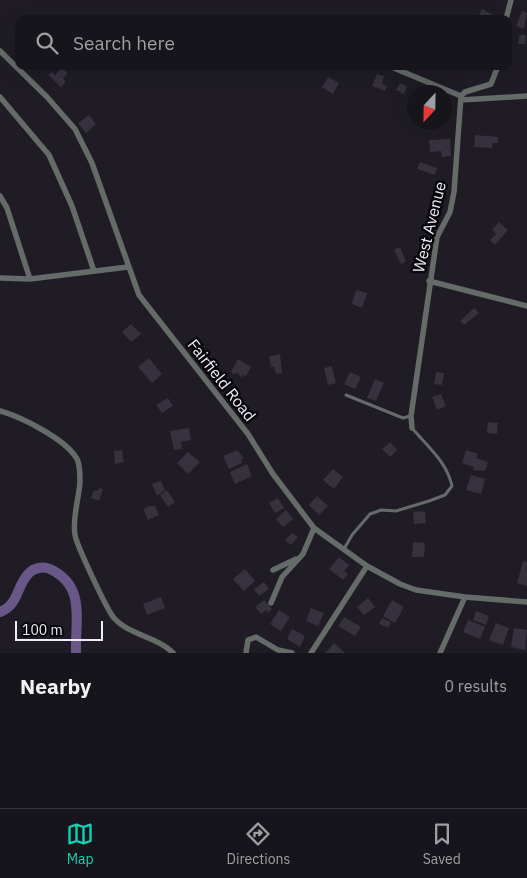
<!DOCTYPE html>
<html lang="en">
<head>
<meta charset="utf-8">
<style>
  :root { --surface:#17151c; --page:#242229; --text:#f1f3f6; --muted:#9e9fa3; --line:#36343b; --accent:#0fd5b4 }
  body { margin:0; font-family:"IBM Plex Sans",sans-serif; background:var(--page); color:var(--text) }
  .compass { position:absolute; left:407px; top:85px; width:45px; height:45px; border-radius:50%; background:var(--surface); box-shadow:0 5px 20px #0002; rotate:202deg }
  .scale { position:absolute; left:15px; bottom:12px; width:88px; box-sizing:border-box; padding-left:5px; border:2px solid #eeecf4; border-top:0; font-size:14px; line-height:18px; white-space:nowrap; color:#eeecf4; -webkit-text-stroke:4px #09070c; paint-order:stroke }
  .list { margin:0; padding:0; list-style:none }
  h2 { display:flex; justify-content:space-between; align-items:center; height:65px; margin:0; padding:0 20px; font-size:21px }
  h2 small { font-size:16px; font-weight:400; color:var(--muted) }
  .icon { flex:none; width:28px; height:28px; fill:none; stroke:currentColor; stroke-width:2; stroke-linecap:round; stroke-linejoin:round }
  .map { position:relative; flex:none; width:527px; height:653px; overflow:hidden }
  .search { position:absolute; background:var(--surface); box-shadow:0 5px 20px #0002; left:15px; right:15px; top:15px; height:55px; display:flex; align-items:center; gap:12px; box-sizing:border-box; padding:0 18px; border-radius:10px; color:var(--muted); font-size:19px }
  .sheet { height:155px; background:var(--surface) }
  nav { display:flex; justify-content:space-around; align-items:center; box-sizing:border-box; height:70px; border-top:1px solid var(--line); background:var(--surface); font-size:14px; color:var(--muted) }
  nav a { display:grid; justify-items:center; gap:2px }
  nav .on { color:var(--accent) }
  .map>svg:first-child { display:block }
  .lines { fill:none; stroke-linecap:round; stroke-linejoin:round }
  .river { stroke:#695788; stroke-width:10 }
  .building { fill:#35313d }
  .lane { stroke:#646b69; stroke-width:3 }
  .street { stroke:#646b69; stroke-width:5.5 }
  .labels { text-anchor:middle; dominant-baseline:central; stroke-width:5; stroke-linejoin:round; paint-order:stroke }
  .street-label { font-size:16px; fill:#eeecf4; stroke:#09070c }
</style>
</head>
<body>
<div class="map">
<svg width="527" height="653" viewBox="0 0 527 653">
  <rect width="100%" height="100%" fill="#1f1c26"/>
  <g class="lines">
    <path class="river" d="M0,612C19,605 16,586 29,573C34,568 43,566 50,569C86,586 75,619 76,653"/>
  </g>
  <path class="building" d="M482,9L495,16L493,19H477Z
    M522,11L527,13L524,29L516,26Z
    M519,35H526L525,44H518Z
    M62,68L68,73L63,78L66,82L61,87L48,75L52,72L55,75Z
    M377,74L384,76L382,84L387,86L385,91L372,86Z
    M328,77L339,83L333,94L322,87Z
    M400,83L407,86L404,94L396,90Z
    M89,115L96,124L86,133L78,123Z
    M475,135L498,137V143H493L492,148L474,147Z
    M450,139L451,156L442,157L441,151L430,152L429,140Z
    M420,162L437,168L435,175L417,169Z
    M499,222L508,230L495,245L490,240L496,234L492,230Z
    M400,247L406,261L401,264L394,250Z
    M414,255H424V263H414Z
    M356,290L367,293L362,308L352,304Z
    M474,308L479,313L464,325L460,321Z
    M131,324L141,334L131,342L122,332Z
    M280,354L282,373L276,374L274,367H271L269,357Z
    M149,358L162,374L152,383L138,367Z
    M238,359L251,367L246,376L243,375L242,378L236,372L235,375L231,372Z
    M332,366L336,383L328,385L324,368Z
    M350,372L361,377L355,389L344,384Z
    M436,372L444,373L442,385L434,384Z
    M375,379L384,383L376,401L367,398Z
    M441,394L446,406L437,410L432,397Z
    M168,398L173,406L162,413L156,405Z
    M488,422L498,423L497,434L487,433Z
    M189,428L191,440L181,442L182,449L174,450L170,431Z
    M390,442L397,450L390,457L382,449Z
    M122,450L124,462L115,464L114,451Z
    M237,450L244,458L241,459L242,463L229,469L223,456Z
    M466,450L478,454L476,458L488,462L485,471L473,470L474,467L462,463Z
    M188,452L200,462L188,474L177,463Z
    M247,464L252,476L235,484L230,472Z
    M333,469L343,477L334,489L323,480Z
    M471,475L485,479L481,494L466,490Z
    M161,481L165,490L157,496L152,484Z
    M99,488L103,489L99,501L91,498L94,490L98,491Z
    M167,490L175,502L168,507L160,495Z
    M317,496L328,506L319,515L309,505Z
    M278,498L284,508L275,513L269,503Z
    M150,506H155L159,515L148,520L144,511L145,508Z
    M286,510L293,519L283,527L276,519Z
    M425,511L426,523L414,524L413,512Z
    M292,533L298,537L291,545L285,540Z
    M413,542L425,543L424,557H412Z
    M339,557L349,565L344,571L348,574L343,580L329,569Z
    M523,561L527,562V586L517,583Z
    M245,569L255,581L244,591L233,579Z
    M264,582L269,589L259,596L254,589Z
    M161,597L165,608L147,615L143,604Z
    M368,598L375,607L364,615L357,607Z
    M264,600L272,609L268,613L266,610L261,614L255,607Z
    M392,600L404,607L395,623L383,616Z
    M311,608L324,613L318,626L306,621Z
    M279,610L290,617L281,631L270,624Z
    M476,611L489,616L486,625L473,620Z
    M344,617L361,627L355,636L338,626Z
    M382,618L391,622L388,628L379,624Z
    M468,620L485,627L480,639L463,632Z
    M496,623L509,628L503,645L489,640Z
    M514,628L527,630L525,650L511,647Z
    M292,629L305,636L300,647L287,639Z
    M334,643L345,653H325Z"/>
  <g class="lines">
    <path class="lane" d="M346,395L403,418L410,416
      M344,549L352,535L370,514L381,510L396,511L429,501L445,495L452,486C447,462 428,447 412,428"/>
    <path class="street" d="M506,19L511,0
      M0,51L47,97L75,129L92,163L139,295L248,434L273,474L314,528L367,566L400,584L416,590L465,597L527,602
      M389,66L461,96
      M0,97L49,155L72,206L94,271
      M461,100L527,96
      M0,196L7,208L30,279
      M0,278L30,279L128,267
      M429,281L527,306
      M0,411C21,417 66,439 77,459C80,464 80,476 80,482C79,498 72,519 75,535C77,546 107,610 114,618C129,635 158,637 173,653
      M412,428L411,416L437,237L450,212L454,192L461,96L465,92L491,84L498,66
      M273,570L296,559
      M271,603L282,577L303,554L314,528
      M246,653L248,640L256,637L278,650L292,653
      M311,653L367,566
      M440,653L465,597"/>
  </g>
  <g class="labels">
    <g class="street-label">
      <text transform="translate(429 227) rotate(-76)">West Avenue</text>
      <text transform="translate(222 380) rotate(52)">Fairfield Road</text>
    </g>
  </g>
</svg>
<svg class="compass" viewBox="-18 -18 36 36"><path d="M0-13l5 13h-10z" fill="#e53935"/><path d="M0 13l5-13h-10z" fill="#9e9fa3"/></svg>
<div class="scale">100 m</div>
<div class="search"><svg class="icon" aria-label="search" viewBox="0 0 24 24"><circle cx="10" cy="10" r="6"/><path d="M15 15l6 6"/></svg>Search here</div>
</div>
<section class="sheet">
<h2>Nearby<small>0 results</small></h2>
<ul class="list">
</ul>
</section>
<nav>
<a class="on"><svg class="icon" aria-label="map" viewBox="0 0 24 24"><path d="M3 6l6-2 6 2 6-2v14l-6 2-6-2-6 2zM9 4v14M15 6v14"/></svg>Map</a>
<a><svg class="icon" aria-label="directions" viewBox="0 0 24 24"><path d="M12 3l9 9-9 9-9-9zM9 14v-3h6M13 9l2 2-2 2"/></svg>Directions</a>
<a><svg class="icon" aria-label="saved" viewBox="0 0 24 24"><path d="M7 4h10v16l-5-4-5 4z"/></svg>Saved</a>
</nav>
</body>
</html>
